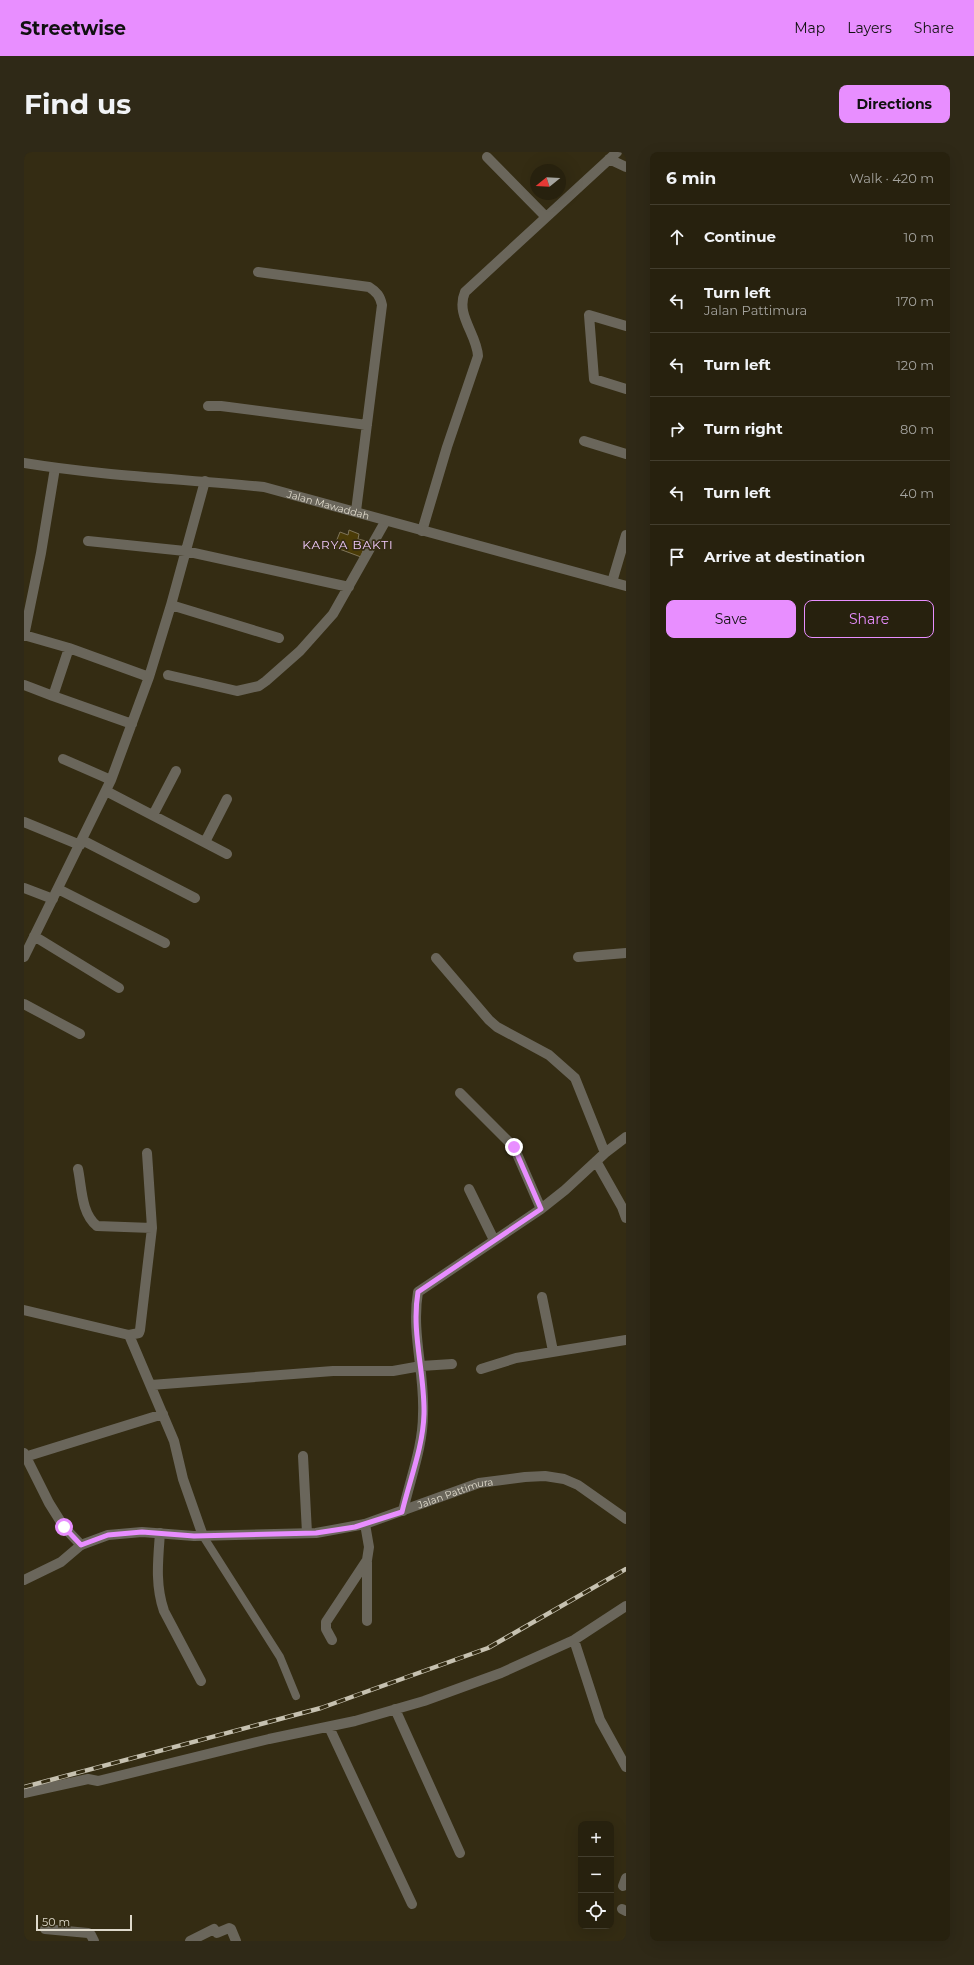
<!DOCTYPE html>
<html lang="en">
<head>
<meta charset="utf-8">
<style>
  :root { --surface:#27210e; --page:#2f2917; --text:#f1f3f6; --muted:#a4a39e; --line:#433e2e; --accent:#e88eff }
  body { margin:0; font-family:Montserrat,sans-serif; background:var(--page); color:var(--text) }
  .controls { position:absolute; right:12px; bottom:12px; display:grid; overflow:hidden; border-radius:8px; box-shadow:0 4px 16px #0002 }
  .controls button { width:36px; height:36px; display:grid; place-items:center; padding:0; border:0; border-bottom:1px solid var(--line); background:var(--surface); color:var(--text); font:20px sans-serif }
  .compass { position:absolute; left:506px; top:12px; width:36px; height:36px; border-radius:50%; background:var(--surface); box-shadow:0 4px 16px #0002; rotate:252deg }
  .scale { position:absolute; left:12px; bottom:10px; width:96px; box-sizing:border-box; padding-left:4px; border:2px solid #dfdacb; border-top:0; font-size:11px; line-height:14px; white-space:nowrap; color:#dfdacb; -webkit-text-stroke:3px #342c13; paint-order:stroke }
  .stop { position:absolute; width:12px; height:12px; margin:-9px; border:3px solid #e88eff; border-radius:50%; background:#fff }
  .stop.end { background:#e88eff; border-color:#fff; box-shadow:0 1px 4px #0008 }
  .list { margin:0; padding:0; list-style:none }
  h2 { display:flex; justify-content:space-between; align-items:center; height:52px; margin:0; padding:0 16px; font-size:17px }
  h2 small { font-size:13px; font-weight:400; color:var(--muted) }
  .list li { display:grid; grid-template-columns:26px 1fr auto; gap:12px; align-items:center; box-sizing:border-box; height:64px; padding:0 16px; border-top:1px solid var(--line) }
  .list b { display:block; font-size:15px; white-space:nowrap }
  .list p { margin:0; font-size:13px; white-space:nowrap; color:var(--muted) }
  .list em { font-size:13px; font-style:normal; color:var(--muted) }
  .actions { display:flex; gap:8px; padding:12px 16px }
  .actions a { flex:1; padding:9px 0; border:1px solid var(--accent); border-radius:8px; text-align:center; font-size:14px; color:var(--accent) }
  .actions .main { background:var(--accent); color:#111 }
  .icon { flex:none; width:22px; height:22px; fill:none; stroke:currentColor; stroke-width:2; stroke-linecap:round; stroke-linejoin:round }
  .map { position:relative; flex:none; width:602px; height:1789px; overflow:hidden; border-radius:8px }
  header { display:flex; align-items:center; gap:24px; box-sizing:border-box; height:56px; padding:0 20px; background:var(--accent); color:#111 }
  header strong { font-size:19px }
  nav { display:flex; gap:22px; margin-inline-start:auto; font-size:14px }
  .intro { display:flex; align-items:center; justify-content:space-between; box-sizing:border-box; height:96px; padding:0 24px }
  h1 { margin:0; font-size:28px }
  .button { padding:10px 18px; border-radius:8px; background:var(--accent); color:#111; font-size:14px; font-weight:700 }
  main { display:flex; gap:24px; padding:0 24px }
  aside { flex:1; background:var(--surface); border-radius:8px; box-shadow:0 4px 16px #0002 }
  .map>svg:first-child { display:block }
  .building { fill:#4a3b07; stroke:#7e7459 }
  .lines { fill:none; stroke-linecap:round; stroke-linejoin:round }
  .service { stroke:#6a665b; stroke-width:8 }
  .minor { stroke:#6a665b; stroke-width:10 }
  .tertiary { stroke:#6a665b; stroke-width:10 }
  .rail-casing { stroke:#c6c1b0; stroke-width:4.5 }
  .rail { stroke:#342c13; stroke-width:3; stroke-dasharray:9; stroke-linecap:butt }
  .route { stroke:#e88eff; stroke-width:5 }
  .labels { text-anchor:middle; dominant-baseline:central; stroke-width:3.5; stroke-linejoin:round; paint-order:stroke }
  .street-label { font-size:10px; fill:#dfdacb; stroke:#342c13 }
  .quarter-label { font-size:12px; letter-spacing:1px; fill:#f3cbfd; stroke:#342c13 }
</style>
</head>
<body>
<header>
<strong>Streetwise</strong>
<nav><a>Map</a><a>Layers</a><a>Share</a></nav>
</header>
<div class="intro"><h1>Find us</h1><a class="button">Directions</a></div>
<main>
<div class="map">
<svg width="602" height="1789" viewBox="0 0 602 1789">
  <rect width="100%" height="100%" fill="#342c13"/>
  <path class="building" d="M325,378L335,382L334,387L342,389L337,405L310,395L316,380L324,383Z"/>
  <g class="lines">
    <path class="service" d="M179,1384L256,1505L272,1544"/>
    <path class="minor" d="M463,5L522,65
      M585,7L602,15
      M234,120L345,135C353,140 356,144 358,153L332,359
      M602,174L565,163L570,227L602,237
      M184,254H197L343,273
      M560,289L602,302
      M398,379L423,295L454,204C453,182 431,163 441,140L593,0
      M64,389L161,399L325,435
      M588,430L602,383
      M147,453L255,486
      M0,483L45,496L125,525
      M0,484L17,401L31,316
      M144,523L213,539L235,534L242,529L276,499L309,462L361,370
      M0,533L29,544L45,496
      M29,544L108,572
      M39,607L87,628
      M82,639L203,702
      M129,663L152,619
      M0,670L56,693
      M58,688L171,746
      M181,690L203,647
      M0,736L29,747
      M34,737L141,791
      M10,784L95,836
      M0,805L87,628L125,525L147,453L181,329
      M554,805L602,801
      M412,806L465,868L473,875L525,903L551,926L581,1001
      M0,852L56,882
      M436,941L490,995L517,1057
      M572,1009L598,1055L602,1066
      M54,1017C58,1036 57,1061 73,1074L128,1076
      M445,1037L470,1088
      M518,1145L529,1199
      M0,1158L105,1183L150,1289L159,1327L179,1384
      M105,1183L115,1181L116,1178L128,1076L123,1001
      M457,1217L492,1206L602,1188
      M127,1233L309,1219H369L397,1214L428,1212
      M0,1301L25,1351L40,1375L57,1393
      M279,1304L283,1381
      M1,1305L139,1262
      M379,1359C386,1327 399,1295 399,1262C401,1221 387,1181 394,1140L517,1057L541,1038L581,1001L602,985
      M136,1381C134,1408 131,1433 140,1459L177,1529
      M343,1410V1469
      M308,1488L302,1477V1470L343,1408L345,1395L341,1372
      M550,1488L576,1568L602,1615
      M371,1557L436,1701
      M305,1575L388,1752
      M0,1641L64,1627L74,1629L245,1587L331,1569L400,1549L477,1521L550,1488L602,1454
      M599,1734L602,1726
      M598,1757L602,1759
      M21,1777L64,1781L67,1783L70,1789
      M166,1789L190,1777L193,1781L205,1776L207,1777L212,1789"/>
    <g class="tertiary">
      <path id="s1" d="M0,311C79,324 160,327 240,335L602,434"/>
      <path id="s2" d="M0,1428L37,1410L57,1393L84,1383L118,1380L170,1384L292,1381L341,1372L455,1331L501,1325L521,1324L540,1327L554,1333L602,1367"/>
    </g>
    <defs>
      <path id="rail" d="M0,1635L297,1556L464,1496L602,1417"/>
    </defs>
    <use href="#rail" class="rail-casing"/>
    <use href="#rail" class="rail"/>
  </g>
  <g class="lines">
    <path class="route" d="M40,1375L57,1393L84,1383L118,1380L170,1384L292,1381L331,1375L378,1360C386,1327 399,1295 400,1262C401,1221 387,1181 394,1140L517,1057L490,995"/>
  </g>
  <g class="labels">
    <g class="street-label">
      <text stroke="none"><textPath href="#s1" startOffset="308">Jalan Mawaddah</textPath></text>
      <text stroke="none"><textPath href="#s2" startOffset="450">Jalan Pattimura</textPath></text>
    </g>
    <g class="quarter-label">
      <text x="324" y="392">KARYA BAKTI</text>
    </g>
  </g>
</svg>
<div class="controls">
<button>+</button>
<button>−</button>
<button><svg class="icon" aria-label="locate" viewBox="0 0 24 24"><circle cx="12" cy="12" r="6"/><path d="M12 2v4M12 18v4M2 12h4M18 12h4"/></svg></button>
</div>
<svg class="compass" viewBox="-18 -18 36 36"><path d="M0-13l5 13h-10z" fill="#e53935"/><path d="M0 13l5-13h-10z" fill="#a4a39e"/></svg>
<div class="scale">50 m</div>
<div class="stop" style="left:40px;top:1375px"></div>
<div class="stop end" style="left:490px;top:995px"></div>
</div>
<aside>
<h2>6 min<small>Walk · 420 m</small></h2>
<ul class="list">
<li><svg class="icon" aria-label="ahead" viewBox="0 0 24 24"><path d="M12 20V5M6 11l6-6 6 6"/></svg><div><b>Continue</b></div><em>10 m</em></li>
<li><svg class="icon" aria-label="left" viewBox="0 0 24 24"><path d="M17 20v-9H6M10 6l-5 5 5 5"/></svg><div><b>Turn left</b><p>Jalan Pattimura</p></div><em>170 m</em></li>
<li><svg class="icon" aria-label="left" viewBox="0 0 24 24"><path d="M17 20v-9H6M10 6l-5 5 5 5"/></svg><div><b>Turn left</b></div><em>120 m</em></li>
<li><svg class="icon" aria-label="right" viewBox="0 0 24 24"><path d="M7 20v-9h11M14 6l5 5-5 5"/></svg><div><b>Turn right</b></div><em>80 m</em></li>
<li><svg class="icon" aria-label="left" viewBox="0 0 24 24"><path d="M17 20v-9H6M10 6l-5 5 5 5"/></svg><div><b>Turn left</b></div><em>40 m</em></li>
<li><svg class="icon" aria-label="arrive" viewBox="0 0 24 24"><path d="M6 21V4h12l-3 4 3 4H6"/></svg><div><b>Arrive at destination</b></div></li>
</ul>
<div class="actions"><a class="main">Save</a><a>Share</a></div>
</aside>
</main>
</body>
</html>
